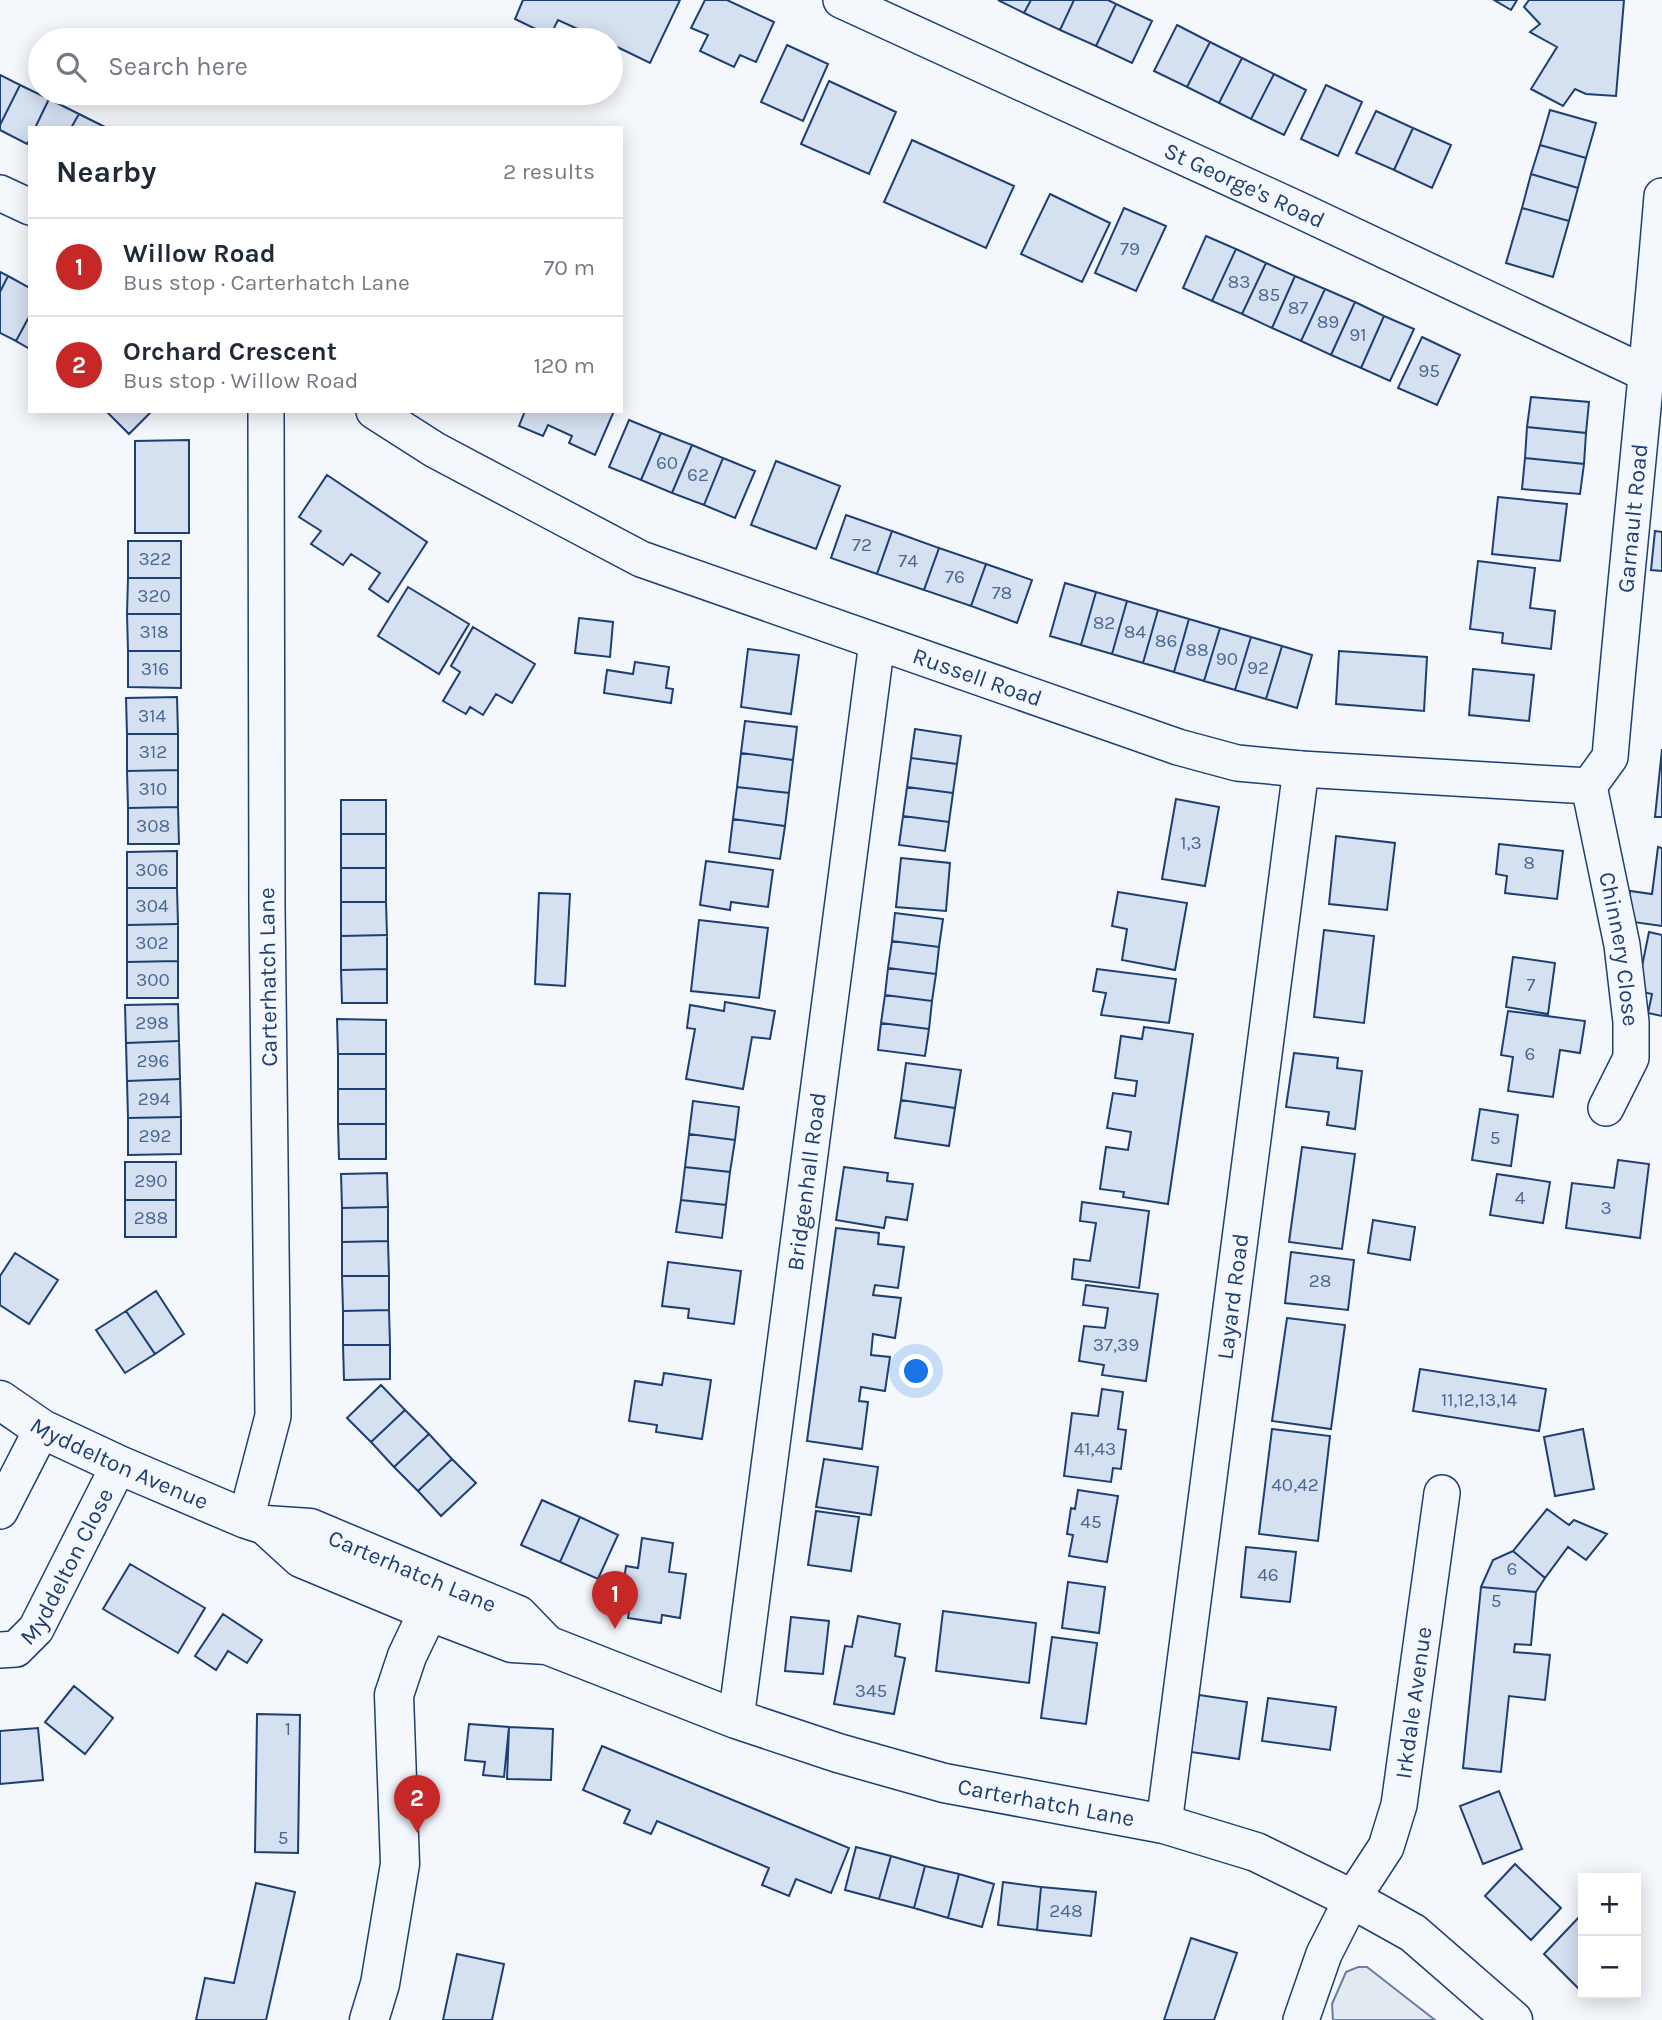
<!DOCTYPE html>
<html lang="en">
<head>
<meta charset="utf-8">
<style>
  :root { --surface:#fff; --page:#f6f6f7; --text:#1f2937; --muted:#747a83; --line:#e0e1e3; --accent:#c62828 }
  body { margin:0; font-family:Karla,sans-serif; background:var(--page); color:var(--text) }
  .controls { position:absolute; right:21px; bottom:21px; display:grid; overflow:hidden; border-radius:0px; box-shadow:0 4px 18px #0003 }
  .controls button { width:63px; height:63px; display:grid; place-items:center; padding:0; border:0; border-bottom:2px solid var(--line); background:var(--surface); color:var(--text); font:35px sans-serif }
  .you { position:absolute; left:917px; top:1372px; width:24px; height:24px; margin:-18px; border:5px solid #fff; border-radius:50%; background:#1a73e8; box-shadow:0 0 0 10px #1a73e833 }
  .badge { display:grid; place-items:center; width:46px; height:46px; border-radius:50%; background:var(--accent); color:#fff; font-size:23px; font-weight:700 }
  .pin { position:absolute; translate:-50% -58px; filter:drop-shadow(0 2px 4px #0008) }
  .pin::after { content:''; position:absolute; top:37px; width:24px; height:21px; background:inherit; clip-path:polygon(0 0,100% 0,50% 100%) }
  .list { margin:0; padding:0; list-style:none }
  h2 { display:flex; justify-content:space-between; align-items:center; height:91px; margin:0; padding:0 28px; font-size:30px }
  h2 small { font-size:23px; font-weight:400; color:var(--muted) }
  .list li { display:grid; grid-template-columns:46px 1fr auto; gap:21px; align-items:center; box-sizing:border-box; height:98px; padding:0 28px; border-top:2px solid var(--line) }
  .list b { display:block; font-size:26px; white-space:nowrap }
  .list p { margin:0; font-size:23px; white-space:nowrap; color:var(--muted) }
  .list em { font-size:23px; font-style:normal; color:var(--muted) }
  .icon { flex:none; width:38px; height:38px; fill:none; stroke:currentColor; stroke-width:2; stroke-linecap:round; stroke-linejoin:round }
  .map { position:relative; flex:none; width:1662px; height:2020px; overflow:hidden }
  .search { position:absolute; background:var(--surface); box-shadow:0 4px 18px #0003; left:28px; top:28px; width:595px; height:77px; display:flex; align-items:center; gap:18px; box-sizing:border-box; padding:0 24px; border-radius:38px; color:var(--muted); font-size:26px }
  .panel { position:absolute; background:var(--surface); box-shadow:0 4px 18px #0003; left:28px; top:126px; width:595px; height:287px; border-radius:0px }
  .map>svg:first-child { display:block }
  .green { fill:#e3e9f0; stroke:#687fa3; stroke-width:2 }
  .building { fill:#d5e0f0; stroke:#1d3f73; stroke-width:2 }
  .lines { fill:none; stroke-linecap:round; stroke-linejoin:round }
  .street-casing { stroke:#1d3f73; stroke-width:38 }
  .secondary-casing { stroke:#1d3f73; stroke-width:41 }
  .street { stroke:#f4f7fb; stroke-width:35 }
  .secondary { stroke:#f4f7fb; stroke-width:38 }
  .labels { text-anchor:middle; dominant-baseline:central; stroke-width:5; stroke-linejoin:round; paint-order:stroke }
  .number-label { font-size:19px; fill:#4b6792 }
  .street-label { font-size:23px; fill:#1d3f73; stroke:#f4f7fb }
</style>
</head>
<body>
<div class="map">
<svg width="1662" height="2020" viewBox="0 0 1662 2020">
  <rect width="100%" height="100%" fill="#f4f7fb"/>
  <path class="green" d="M1358,1967H1367L1435,2020H1333L1332,2004L1346,1972Z"/>
  <path class="building" d="M523,0H680L650,63L611,44V40H602L558,20L550,36L515,19Z
    M705,0H727L774,22L756,62L740,55L734,67L700,51L708,35L691,28Z
    M998,0H1031L1024,13Z
    M1031,0H1074L1060,30L1024,13Z
    M1074,0H1108L1116,4L1096,46L1060,30Z
    M1494,0H1517L1511,10Z
    M1529,0H1624L1616,96L1586,94L1575,89L1563,106L1531,89L1557,47L1530,32L1540,24L1524,7Z
    M1116,4L1152,21L1132,63L1096,46Z
    M1177,25L1210,42L1187,87L1154,71Z
    M1210,42L1242,58L1219,103L1187,87Z
    M787,45L828,64L803,121L761,102Z
    M1242,58L1274,74L1251,119L1219,103Z
    M1274,74L1306,90L1284,135L1251,119Z
    M0,75L20,85L0,125Z
    M829,81L896,112L869,174L801,144Z
    M20,85L49,99L35,128H30V139L27,144L0,130V125Z
    M1326,85L1362,102L1338,156L1301,139Z
    M49,99L79,114L71,128H35Z
    M1550,110L1596,123L1586,158L1540,145Z
    M1376,111L1413,128L1394,170L1356,153Z
    M79,114L107,128H71Z
    M1413,128L1451,145L1432,188L1394,170Z
    M912,140L1014,186L986,248L884,202Z
    M1540,145L1586,158L1578,188L1531,174Z
    M1531,174L1578,188L1569,221L1522,208Z
    M1050,194L1110,223L1082,282L1021,254Z
    M1124,208L1166,226L1136,291L1095,273Z
    M1522,208L1569,221L1553,277L1506,263Z
    M1206,236L1236,249L1212,301L1183,288Z
    M1236,249L1266,263L1242,314L1212,301Z
    M1266,263L1295,276L1272,328L1242,314Z
    M0,272L8,276L0,292Z
    M8,276L30,288V315L16,341L0,333V292Z
    M1295,276L1325,289L1301,341L1272,328Z
    M1325,289L1355,302L1331,355L1301,341Z
    M1355,302L1384,316L1361,368L1331,355Z
    M30,315V349L16,341Z
    M1384,316L1414,329L1390,381L1361,368Z
    M1422,337L1460,355L1437,405L1398,388Z
    M1531,397L1589,402L1586,433L1527,427Z
    M106,411H152L129,434Z
    M525,411H614L595,455L569,443L572,436L548,425L543,436L519,426Z
    M629,420L661,433L641,480L609,467Z
    M1527,427L1586,433L1584,464L1525,458Z
    M661,433L692,445L672,493L641,480Z
    M189,440V533H135V441Z
    M692,445L723,458L704,505L672,493Z
    M723,458L755,471L735,518L704,505Z
    M1525,458L1584,464L1580,494L1522,489Z
    M776,461L840,486L816,549L751,525Z
    M327,475L427,542L388,602L369,589L380,573L351,554L343,565L311,544L321,531L299,517Z
    M1498,497L1567,504L1560,561L1492,554Z
    M846,515L892,531L877,574L831,558Z
    M892,531L939,548L924,590L877,574Z
    M1655,531L1662,532V571L1651,570Z
    M128,541H181V578H128Z
    M939,548L986,564L971,606L924,590Z
    M1478,561L1535,568L1530,608L1555,611L1551,649L1502,643L1503,633L1470,629Z
    M986,564L1032,580L1017,623L971,606Z
    M128,578H181V614H127Z
    M1065,583L1096,592L1081,645L1050,636Z
    M408,587L469,624L439,674L378,636Z
    M1096,592L1127,601L1112,654L1081,645Z
    M1127,601L1158,610L1143,663L1112,654Z
    M1158,610L1189,619L1174,672L1143,663Z
    M127,614H181V651H128Z
    M579,618L613,622L610,657L575,653Z
    M1189,619L1220,628L1204,681L1174,672Z
    M473,627L535,664L512,703L496,694L483,715L470,707L466,714L443,701L460,672L451,666Z
    M1220,628L1251,637L1235,690L1204,681Z
    M1251,637L1282,646L1266,699L1235,690Z
    M1282,646L1312,655L1297,708L1266,699Z
    M748,649L799,655L791,714L741,707Z
    M128,651H181V688L128,687Z
    M1339,651L1427,657L1424,711L1336,704Z
    M635,662L669,667L666,688L673,689L671,703L604,693L607,670L633,674Z
    M1473,669L1534,675L1529,721L1469,715Z
    M177,697L178,734H127L126,698Z
    M745,721L797,727L793,760L741,753Z
    M915,729L961,736L957,764L911,758Z
    M127,734H178V770L127,771Z
    M1662,749V817H1655Z
    M741,753L793,760L789,793L737,787Z
    M911,758L957,764L953,793L907,787Z
    M178,770V807L128,808L127,771Z
    M737,787L789,793L785,826L733,819Z
    M907,787L953,793L949,822L903,816Z
    M1176,799L1219,807L1205,886L1162,879Z
    M341,800H386V834H341Z
    M178,807L179,844H128V808Z
    M903,816L949,822L945,851L899,845Z
    M733,819L785,826L780,859L729,852Z
    M341,834H386V868H341Z
    M1336,836L1395,843L1387,910L1329,904Z
    M1499,844L1563,851L1557,899L1505,893L1507,876L1496,874Z
    M1658,847L1662,848V926L1626,921L1630,891L1652,894Z
    M177,851V888H127V852Z
    M901,858L950,863L946,911L896,907Z
    M706,861L773,870L768,907L731,902L730,910L700,905Z
    M341,868H386V902H341Z
    M127,888H177L178,924L127,925Z
    M1118,892L1187,903L1175,970L1122,960L1127,929L1112,926Z
    M539,893L570,894L565,986L535,984Z
    M341,902H386L387,935L341,936Z
    M895,913L943,919L939,947L892,941Z
    M699,920L768,928L759,998L691,991Z
    M178,924V961L127,962V925Z
    M1324,930L1374,936L1364,1023L1314,1017Z
    M1649,932L1662,935V1016L1648,1013L1652,994L1637,991Z
    M387,935V969L341,970V936Z
    M892,941L939,947L936,974L888,968Z
    M1513,957L1555,963L1548,1014L1506,1007Z
    M178,961V998H127V962Z
    M888,968L936,974L932,1001L885,995Z
    M387,969V1003H342L341,970Z
    M1097,969L1176,979L1169,1023L1101,1015L1106,993L1093,991Z
    M885,995L932,1001L929,1029L881,1023Z
    M725,1002L775,1011L770,1039L752,1037L743,1089L686,1079L695,1029L687,1028L690,1005L724,1011Z
    M178,1004L179,1041L126,1043L125,1005Z
    M1508,1011L1585,1021L1580,1053L1560,1050L1553,1097L1508,1091L1513,1057L1501,1055Z
    M337,1019L386,1020V1054H338Z
    M881,1023L929,1029L925,1056L878,1050Z
    M1144,1027L1193,1034L1168,1204L1123,1197L1124,1192L1100,1189L1106,1147L1128,1150L1131,1132L1107,1128L1113,1093L1135,1096L1137,1081L1115,1078L1121,1036L1142,1039Z
    M179,1041L180,1079L127,1081L126,1043Z
    M1294,1053L1338,1058L1337,1068L1362,1071L1355,1129L1327,1125L1329,1112L1286,1107Z
    M338,1054H386V1089H338Z
    M906,1063L961,1070L955,1108L901,1100Z
    M180,1079L181,1117L128,1118L127,1081Z
    M338,1089H386V1124H338Z
    M901,1100L955,1108L949,1146L895,1138Z
    M693,1101L739,1107L735,1140L689,1134Z
    M1480,1109L1518,1115L1511,1166L1472,1160Z
    M181,1117V1154L128,1155V1118Z
    M338,1124H386V1159H339Z
    M689,1134L735,1140L730,1172L685,1167Z
    M1302,1147L1355,1154L1342,1249L1289,1242Z
    M1618,1160L1649,1164L1640,1238L1566,1228L1572,1183L1614,1188Z
    M125,1162H176V1200H125Z
    M685,1167L730,1172L726,1205L681,1200Z
    M844,1167L888,1173L887,1181L913,1184L907,1220L886,1217L884,1228L836,1220Z
    M387,1173L388,1207L342,1208L341,1174Z
    M1497,1174L1550,1182L1543,1223L1490,1215Z
    M125,1200H176V1237H125Z
    M681,1200L726,1205L722,1238L676,1232Z
    M1082,1202L1149,1211L1139,1288L1072,1279L1074,1259L1090,1261L1096,1223L1080,1221Z
    M388,1207V1241L342,1242V1208Z
    M1373,1220L1415,1227L1410,1260L1368,1253Z
    M836,1228L879,1233L878,1244L904,1247L898,1288L875,1285L873,1295L901,1298L895,1338L873,1334L871,1355L890,1357L885,1391L861,1387L859,1401L868,1402L862,1449L807,1441Z
    M388,1241L389,1276H342V1242Z
    M1291,1252L1354,1260L1348,1310L1285,1303Z
    M15,1253L58,1280L29,1324L0,1305V1276Z
    M668,1262L741,1271L734,1324L688,1318L689,1309L662,1306Z
    M342,1276H389V1310L343,1311Z
    M1086,1285L1158,1294L1146,1381L1102,1375L1104,1365L1079,1361L1084,1326L1105,1328L1108,1308L1083,1305Z
    M156,1291L184,1334L155,1354L126,1311Z
    M389,1310L390,1345H343V1311Z
    M126,1311L155,1354L125,1373L96,1330Z
    M1287,1318L1345,1325L1331,1429L1272,1421Z
    M343,1345H390V1379L344,1380Z
    M1420,1369L1546,1389L1539,1431L1413,1411Z
    M664,1373L711,1380L702,1439L656,1432L657,1425L629,1421L635,1381L662,1385Z
    M381,1385L405,1410L371,1442L347,1418Z
    M1102,1389L1123,1392L1118,1429L1126,1430L1121,1469L1113,1468L1111,1482L1064,1476L1072,1413L1098,1416Z
    M405,1410L429,1434L394,1467L371,1442Z
    M1272,1429L1330,1436L1318,1541L1259,1534Z
    M1583,1429L1594,1489L1555,1496L1544,1437Z
    M429,1434L452,1459L418,1491L394,1467Z
    M452,1459L476,1483L441,1516L418,1491Z
    M824,1459L878,1467L871,1515L816,1507Z
    M1078,1490L1118,1496L1107,1562L1069,1556L1073,1535L1067,1534L1071,1508L1075,1509Z
    M542,1500L580,1517L560,1562L521,1545Z
    M1547,1509L1569,1525L1574,1520L1607,1534L1586,1560L1568,1547L1545,1578L1513,1551Z
    M816,1511L859,1517L851,1571L808,1565Z
    M580,1517L618,1535L598,1579L560,1562Z
    M642,1538L673,1543L669,1572L686,1574L680,1618L662,1615L661,1623L628,1618L629,1611L620,1610L626,1566L638,1568Z
    M1246,1547L1296,1552L1290,1602L1241,1597Z
    M1513,1551L1545,1578L1536,1592L1481,1587L1493,1560Z
    M130,1564L205,1608L178,1653L103,1609Z
    M1068,1582L1105,1587L1099,1633L1062,1628Z
    M1481,1587L1536,1592L1531,1645L1515,1644L1514,1652L1550,1655L1545,1700L1509,1696L1501,1772L1463,1768Z
    M943,1611L1036,1623L1029,1683L936,1671Z
    M223,1614L262,1640L247,1663L228,1651L216,1670L195,1656Z
    M858,1616L900,1624L895,1656L905,1658L894,1714L834,1704L845,1646L852,1647Z
    M791,1617L829,1621L823,1674L785,1671Z
    M1052,1637L1097,1643L1086,1724L1041,1718Z
    M74,1686L113,1718L85,1754L45,1722Z
    M1199,1695L1247,1702L1239,1759L1191,1752Z
    M1268,1698L1336,1707L1330,1750L1262,1741Z
    M257,1714L300,1715L298,1853L255,1852Z
    M469,1724L509,1727L504,1777L483,1775L485,1762L465,1760Z
    M509,1727L553,1729L551,1780L507,1779Z
    M38,1728L43,1780L0,1784V1731Z
    M602,1746L849,1848L831,1893L796,1879L789,1896L762,1885L769,1868L657,1821L651,1834L624,1823L630,1810L583,1790Z
    M1499,1791L1522,1849L1483,1864L1460,1806Z
    M856,1847L891,1856L879,1899L845,1890Z
    M891,1856L925,1866L914,1908L879,1899Z
    M1515,1864L1561,1908L1531,1940L1485,1896Z
    M925,1866L959,1874L948,1918L914,1908Z
    M959,1874L994,1884L982,1927L948,1918Z
    M1003,1882L1041,1887L1037,1930L998,1925Z
    M256,1883L295,1892L266,2020H196L205,1978L234,1983Z
    M1041,1887L1096,1892L1091,1936L1037,1930Z
    M1581,1915L1583,1917V1989L1581,1991L1544,1954Z
    M1191,1938L1237,1953L1214,2020H1164Z
    M457,1954L504,1964L492,2020H443Z"/>
  <g class="lines">
    <defs>
      <g id="street">
        <path id="s1" d="M841,0L1297,209L1647,374"/>
        <path d="M0,193L30,207"/>
        <path id="s2" d="M374,411L435,450L641,559L1178,747L1237,763L1301,769L1589,786L1610,757C1626,570 1647,383 1662,196"/>
        <path id="s3" d="M1589,786L1622,945L1631,1022V1058L1606,1108"/>
        <path d="M0,1511L42,1429"/>
        <path d="M246,1519L273,1416L267,907L266,411"/>
        <path id="s4" d="M0,1650L16,1649L36,1629L119,1465"/>
        <path id="s5" d="M736,1719L877,642"/>
        <path id="s6" d="M1164,1824L1301,769"/>
        <path id="s7" d="M1301,2020L1324,1954L1352,1899L1386,1847L1399,1805L1442,1493"/>
      </g>
      <g id="secondary">
        <path id="s8" d="M0,1400L42,1429L119,1465L246,1519L265,1525L310,1528L441,1583L518,1615L547,1645"/>
        <path id="s9" d="M265,1525L301,1558L428,1611L512,1643L547,1645L736,1719L838,1753L944,1783L1164,1824L1256,1852L1352,1899L1413,1933L1513,2020"/>
        <path d="M369,2020L380,1984L400,1864L394,1695L407,1656L440,1587"/>
      </g>
    </defs>
    <use href="#street" class="street-casing"/>
    <use href="#secondary" class="secondary-casing"/>
    <use href="#street" class="street"/>
    <use href="#secondary" class="secondary"/>
  </g>
  <g class="labels">
    <g class="number-label">
      <text x="1130" y="249">79</text>
      <text x="1239" y="282">83</text>
      <text x="1269" y="295">85</text>
      <text x="1298" y="308">87</text>
      <text x="1328" y="322">89</text>
      <text x="1358" y="335">91</text>
      <text x="1429" y="371">95</text>
      <text x="667" y="463">60</text>
      <text x="698" y="475">62</text>
      <text x="862" y="545">72</text>
      <text x="155" y="559">322</text>
      <text x="908" y="561">74</text>
      <text x="955" y="577">76</text>
      <text x="1002" y="593">78</text>
      <text x="154" y="596">320</text>
      <text x="1104" y="623">82</text>
      <text x="154" y="632">318</text>
      <text x="1135" y="632">84</text>
      <text x="1166" y="641">86</text>
      <text x="1197" y="650">88</text>
      <text x="1227" y="659">90</text>
      <text x="1258" y="668">92</text>
      <text x="155" y="669">316</text>
      <text x="152" y="716">314</text>
      <text x="153" y="752">312</text>
      <text x="153" y="789">310</text>
      <text x="153" y="826">308</text>
      <text x="1191" y="843">1,3</text>
      <text x="1529" y="863">8</text>
      <text x="152" y="870">306</text>
      <text x="152" y="906">304</text>
      <text x="152" y="943">302</text>
      <text x="153" y="980">300</text>
      <text x="1531" y="985">7</text>
      <text x="152" y="1023">298</text>
      <text x="1530" y="1054">6</text>
      <text x="153" y="1061">296</text>
      <text x="154" y="1099">294</text>
      <text x="155" y="1136">292</text>
      <text x="1495" y="1138">5</text>
      <text x="151" y="1181">290</text>
      <text x="1520" y="1198">4</text>
      <text x="1606" y="1208">3</text>
      <text x="151" y="1218">288</text>
      <text x="1320" y="1281">28</text>
      <text x="1116" y="1345">37,39</text>
      <text x="1479" y="1400">11,12,13,14</text>
      <text x="1095" y="1449">41,43</text>
      <text x="1295" y="1485">40,42</text>
      <text x="1091" y="1522">45</text>
      <text x="1512" y="1569">6</text>
      <text x="1268" y="1575">46</text>
      <text x="1496" y="1601">5</text>
      <text x="871" y="1691">345</text>
      <text x="288" y="1729">1</text>
      <text x="283" y="1838">5</text>
      <text x="1066" y="1911">248</text>
    </g>
    <g class="street-label">
      <text stroke="none"><textPath href="#s1" startOffset="444">St George's Road</textPath></text>
      <text stroke="none"><textPath href="#s2" startOffset="1564">Garnault Road</textPath></text>
      <text stroke="none"><textPath href="#s2" startOffset="662">Russell Road</textPath></text>
      <text stroke="none"><textPath href="#s3" startOffset="166">Chinnery Close</textPath></text>
      <text transform="translate(268 977) rotate(-91)">Carterhatch Lane</text>
      <text stroke="none"><textPath href="#s5" startOffset="542">Bridgenhall Road</textPath></text>
      <text stroke="none"><textPath href="#s6" startOffset="532">Layard Road</textPath></text>
      <text stroke="none"><textPath href="#s8" startOffset="136">Myddelton Avenue</textPath></text>
      <text stroke="none"><textPath href="#s4" startOffset="114">Myddelton Close</textPath></text>
      <text stroke="none"><textPath href="#s8" startOffset="450">Carterhatch Lane</textPath></text>
      <text stroke="none"><textPath href="#s7" startOffset="341">Irkdale Avenue</textPath></text>
      <text stroke="none"><textPath href="#s9" startOffset="836">Carterhatch Lane</textPath></text>
    </g>
  </g>
</svg>
<div class="controls">
<button>+</button>
<button>−</button>
</div>
<div class="you"></div>
<div class="pin badge" style="left:615px;top:1629px">1</div>
<div class="pin badge" style="left:417px;top:1833px">2</div>
<div class="search"><svg class="icon" aria-label="search" viewBox="0 0 24 24"><circle cx="10" cy="10" r="6"/><path d="M15 15l6 6"/></svg>Search here</div>
<section class="panel">
<h2>Nearby<small>2 results</small></h2>
<ul class="list">
<li><span class="badge">1</span><div><b>Willow Road</b><p>Bus stop · Carterhatch Lane</p></div><em>70 m</em></li>
<li><span class="badge">2</span><div><b>Orchard Crescent</b><p>Bus stop · Willow Road</p></div><em>120 m</em></li>
</ul>
</section>
</div>
</body>
</html>
